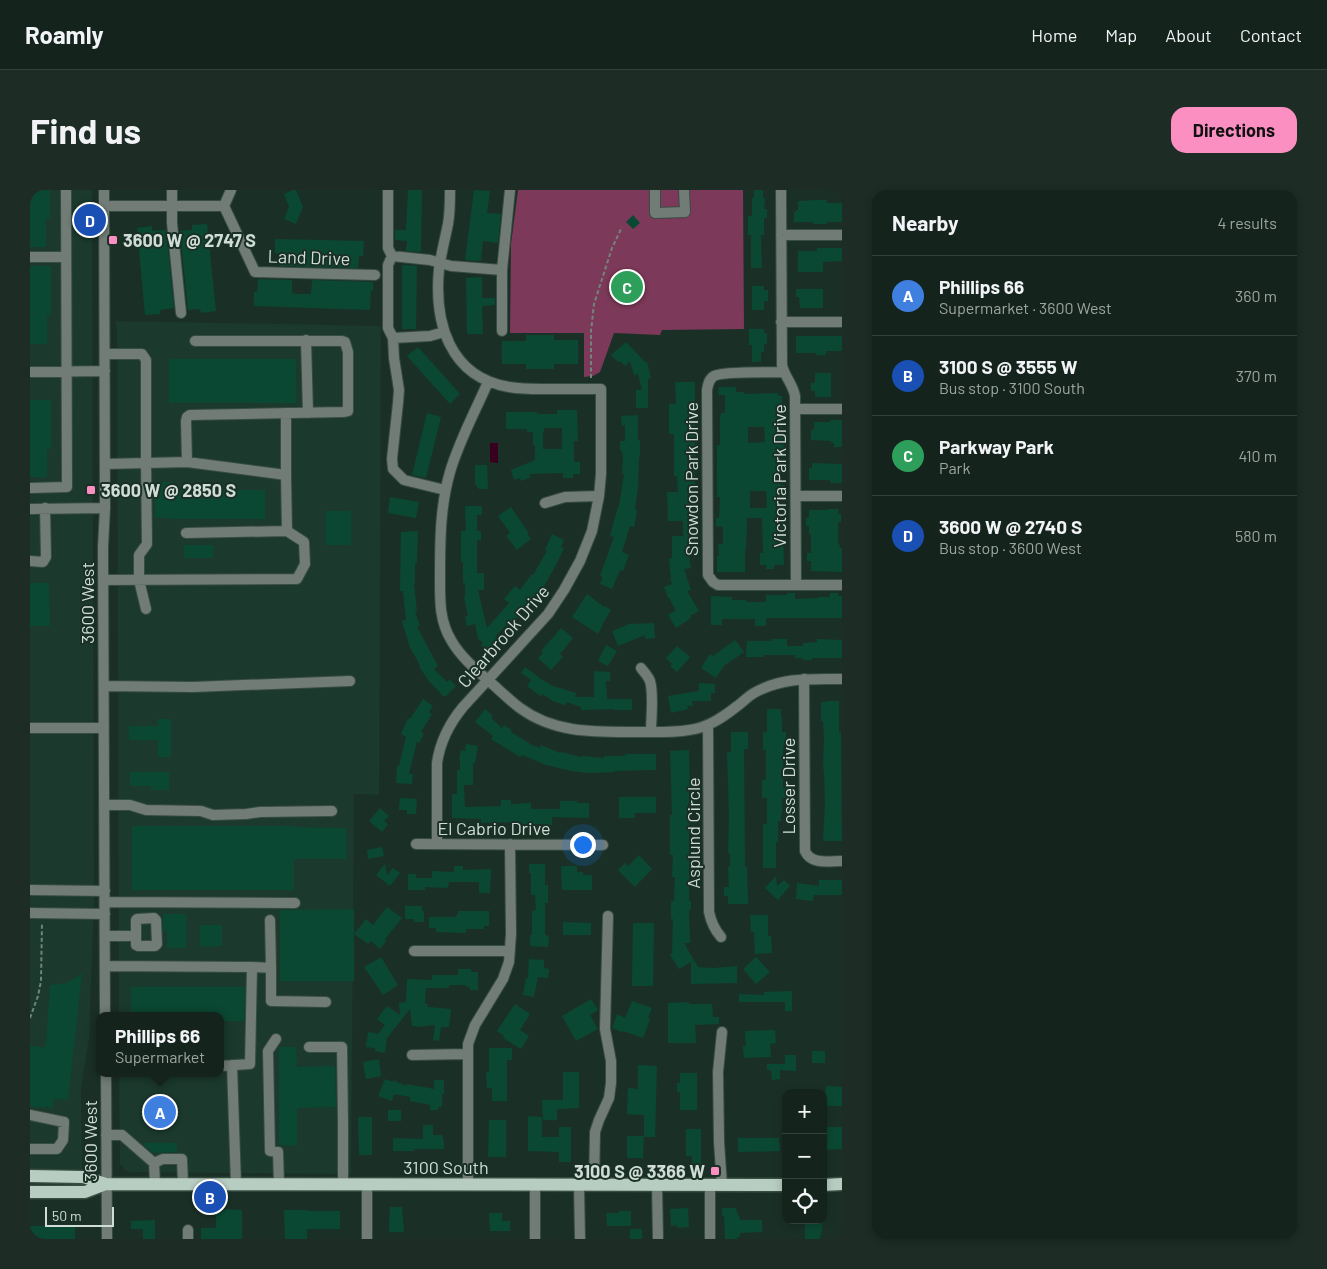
<!DOCTYPE html>
<html lang="en">
<head>
<meta charset="utf-8">
<style>
  :root { --surface:#14241c; --page:#1d2c25; --text:#f1f3f6; --muted:#9da4a3; --line:#33413b; --accent:#fc8fc1 }
  body { margin:0; font-family:Barlow,sans-serif; background:var(--page); color:var(--text) }
  .controls { position:absolute; right:15px; bottom:15px; display:grid; overflow:hidden; border-radius:10px; box-shadow:0 2px 8px #0003 }
  .controls button { width:45px; height:45px; display:grid; place-items:center; padding:0; border:0; border-bottom:1px solid var(--line); background:var(--surface); color:var(--text); font:25px sans-serif }
  .scale { position:absolute; left:15px; bottom:12px; width:69px; box-sizing:border-box; padding-left:5px; border:2px solid #d0ddd6; border-top:0; font-size:14px; line-height:18px; white-space:nowrap; color:#d0ddd6; -webkit-text-stroke:4px #1a3026; paint-order:stroke }
  .you { position:absolute; left:552px; top:654px; width:18px; height:18px; margin:-12px; border:4px solid #fff; border-radius:50%; background:#1a73e8; box-shadow:0 0 0 8px #1a73e833 }
  .badge { display:grid; place-items:center; width:32px; height:32px; border-radius:50%; background:var(--accent); color:#fff; font-size:16px; font-weight:700 }
  .pin { position:absolute; translate:-50% -50%; border:2px solid #fff; box-shadow:0 1px 5px #0006 }
  .popup { position:absolute; left:66px; top:822px; width:128px; height:65px; box-sizing:border-box; display:grid; place-content:center; border-radius:10px; background:var(--surface); filter:drop-shadow(0 1px 4px #0005); font-size:16px; white-space:nowrap; color:var(--muted) }
  .popup b { font-size:19px; color:var(--text) }
  .popup::after { content:''; position:absolute; left:50%; top:100%; margin-left:-10px; border:10px solid transparent; border-top-color:var(--surface) }
  .list { margin:0; padding:0; list-style:none }
  h2 { display:flex; justify-content:space-between; align-items:center; height:65px; margin:0; padding:0 20px; font-size:21px }
  h2 small { font-size:16px; font-weight:400; color:var(--muted) }
  .list li { display:grid; grid-template-columns:32px 1fr auto; gap:15px; align-items:center; box-sizing:border-box; height:80px; padding:0 20px; border-top:1px solid var(--line) }
  .list b { display:block; font-size:19px; white-space:nowrap }
  .list p { margin:0; font-size:16px; white-space:nowrap; color:var(--muted) }
  .list em { font-size:16px; font-style:normal; color:var(--muted) }
  .icon { flex:none; width:28px; height:28px; fill:none; stroke:currentColor; stroke-width:2; stroke-linecap:round; stroke-linejoin:round }
  .map { position:relative; flex:none; width:812px; height:1049px; overflow:hidden; border-radius:15px }
  header { display:flex; align-items:center; gap:30px; box-sizing:border-box; height:70px; padding:0 25px; background:var(--surface); border-bottom:1px solid var(--line) }
  header strong { font-size:24px }
  nav { display:flex; gap:28px; margin-inline-start:auto; font-size:18px }
  .intro { display:flex; align-items:center; justify-content:space-between; box-sizing:border-box; height:120px; padding:0 30px }
  h1 { margin:0; font-size:35px }
  .button { padding:12px 22px; border-radius:15px; background:var(--accent); color:#111; font-size:18px; font-weight:700 }
  main { display:flex; gap:30px; padding:0 30px }
  aside { flex:1; background:var(--surface); border-radius:15px; box-shadow:0 2px 8px #0003 }
  .map>svg:first-child { display:block }
  .built { fill:#1b392c }
  .green { fill:#7d3959 }
  .water { fill:#36001e }
  .building { fill:#0b4833; fill-rule:evenodd }
  .lines { fill:none; stroke-linecap:round; stroke-linejoin:round }
  .minor-casing { stroke:#374c42; stroke-width:12 }
  .major-casing { stroke:#374c42; stroke-width:15 }
  .path { stroke:#72847c; stroke-width:2; stroke-dasharray:4 2.5; stroke-linecap:butt }
  .minor { stroke:#717c76; stroke-width:10 }
  .major { stroke:#b7cdc2; stroke-width:12 }
  .poi-dot { fill:#fc8fc1; stroke:#1a3026; stroke-width:2 }
  .labels { text-anchor:middle; dominant-baseline:central; stroke-width:4; stroke-linejoin:round; paint-order:stroke }
  .poi-label { font-size:18px; font-weight:bold; fill:#d0ddd6; stroke:#1a3026; text-anchor:start }
  .street-label { font-size:18px; fill:#d0ddd6; stroke:#1a3026 }
</style>
</head>
<body>
<header>
<strong>Roamly</strong>
<nav><a>Home</a><a>Map</a><a>About</a><a>Contact</a></nav>
</header>
<div class="intro"><h1>Find us</h1><a class="button">Directions</a></div>
<main>
<div class="map">
<svg width="812" height="1049" viewBox="0 0 812 1049">
  <rect width="100%" height="100%" fill="#1a3026"/>
  <path class="built" d="M0,0H62L64,711L59,849L51,897L52,979L0,980Z
    M85,131L351,136L349,605L324,604L321,984L101,982L95,980L90,974L89,883H190V826H89L87,139Z"/>
  <path class="green" d="M488,0H713L714,139L632,140L630,145L584,143L570,182L563,186L554,187V143H480L481,54Z"/>
  <path class="water" d="M460,253H468V273L460,272Z"/>
  <path class="building" d="M0,0H20V28H16V57H0Z
    M263,0H266L273,17L266,34L254,29L259,17L254,4Z
    M378,0H392L391,62L376,61L377,51L365,50V40H376Z
    M444,0L460,1L457,23L471,24L468,53L453,51L451,71L435,70Z
    M724,0H733V8H735L734,19H737V28H734V45H731L732,78H721V45H718V26H722V8H724Z
    M787,10H797V13H812V32H797V34H783V32H764V22H766V20H768V11Z
    M603,25L610,33L603,39L596,32Z
    M177,34L186,121L171,123L170,119L158,120L150,41L162,40V35Z
    M122,36V41L136,40L144,118L130,120V124L115,125L107,38Z
    M245,49L334,51L333,66H329L328,78L250,76V64L245,63Z
    M787,58H812V71L793,72V82H768V61H787Z
    M372,75L387,76L386,139H372Z
    M0,76H21V125H17V154H0Z
    M452,87V108H465V115L452,116L453,144H437L436,88Z
    M228,89L262,90V103L266,104H281L282,90L343,92V100H341L340,120L224,116V102H227Z
    M722,96H734V100H738V111H734V120H722Z
    M766,99H793V118H770L769,107H766Z
    M719,139H734V143H737V154H734V162H731V172H722V155H719Z
    M496,145H524V150H548V174H524V179H496V174H472V151H496Z
    M766,146H812V161H796V165H786V163H766Z
    M596,152L615,172H617L621,188L618,189V218H606V200H612L608,184L604,185L600,171L595,176L590,171L588,172L581,165Z
    M388,157L430,204L420,214L377,166Z
    M139,169H266V213H139Z
    M785,183H801V207H785V201H781V193H785Z
    M645,192H665V286L664,333H661L662,357H658L661,378L654,379L661,400L657,401L669,421L660,426L661,428L646,438L638,425L646,420L639,408H638L634,397L642,394L640,389H641L639,369L642,368V346H653V331H638L637,302H648L647,286H644V244H639V214H646Z
    M689,197H706V202H714V204L748,203V206H752V244H753L754,259H750V295H754L753,303H749V336H753L754,375H744V379H736V375H730V363H733L732,328H717L716,359H715V382H687V366H689L688,354H693V337L686,336V328H689L690,307H687V255H690V227L691,223H695V205H688ZM718,237H734L735,252L718,253ZM720,301H736L737,318H720Z
    M0,210H21V259H17V287H0Z
    M527,220H547L548,251H544V272H550V284H543V288H533V283L499,284L501,287L491,291L490,288L484,290L481,280L505,270V255H503V242H497V239H476V222H507V224H527ZM514,238H532V259H513V242H514Z
    M397,223L411,227L396,288L382,285Z
    M608,225V250H610V267H609L608,297L605,319L607,320L604,337L600,336L592,362L599,365L593,381L590,380L582,399L570,394L573,387L570,386L584,347L580,346L588,316H589L594,284H592L593,268L592,261H590V251H595V235L592,236L591,226Z
    M800,230H812V257H804V253H801V251L781,250V239L784,240V232H800Z
    M782,273L812,274V293H800V290H779V278H782Z
    M445,275H457L458,299H449L445,294Z
    M125,292H142V300H235V329H142V328H125Z
    M360,307L389,312L386,328L358,323Z
    M435,316H452V325H447V341H451V350H447V383H454V400H448L457,438L479,413L474,409L485,396L490,400L502,384L503,385L517,361L515,360L522,344L534,350L531,357L534,358L526,375L514,396L487,425L488,427L481,434L479,432L465,447L469,450L458,462L451,455L453,453L448,449L445,434L437,436L435,427L438,426L434,407H435V393H433V372H431V341H436Z
    M481,317L498,342L497,343L501,349L487,360L476,346L480,343L468,326Z
    M798,319H808V324H811V332H808V354H809L810,358H812V382L781,381V371H777V363H781V344H779V336H776V328H779V320H798Z
    M296,321H321V355H296Z
    M388,341L387,372L385,373V393H384L387,422H385L390,436L387,437L408,476L404,479L417,492L419,489L426,496L416,506H413L398,490L389,476L390,475L380,458L372,431L376,430L373,401H370L371,342Z
    M154,355H183V368H154Z
    M0,393H19L20,436H0Z
    M757,403H765V409L788,408V407H800V403H808V406H812V428H736V436H725V429H692V435H681V406L702,407V410H716V412H736V405H757Z
    M557,404L574,417L575,416L581,420L572,435H573L568,444L542,427Z
    M624,433L625,448L615,449V445L588,456L582,441L599,434Z
    M531,438L543,448L530,464L533,467L521,480L508,468L513,463L511,461Z
    M741,449H757V456H773V453L787,452V449L812,450V468H782V470H773V468H765V465H734V467H716L717,451H741Z
    M705,450L714,462L694,476L686,488L671,478L680,464L683,466Z
    M576,455L587,461L578,476L568,471Z
    M647,456L660,467L647,482L640,476L642,474L636,468Z
    M495,477L511,489L523,496L546,503L545,507H564V481L580,482V491H576L577,509H602V520H584V519L551,520V517L537,512L535,515L523,511L512,504L510,506L497,496L501,490L491,483Z
    M669,493L685,494V503H681V511H662L663,516H657L658,519L641,523L638,506L669,501Z
    M393,509L403,516L399,522L402,524L391,542L394,544L389,553L387,551L379,584H383L382,594L366,593L367,576H369L376,547L371,544L378,528L380,529Z
    M797,511H809V542H811L812,651H793L795,613L794,583L793,574L794,551L793,531H791V512H797Z
    M455,519L463,526L461,528L472,538L474,535L482,540L481,542L502,555L510,558L511,555L530,563L531,562L551,567L552,566L574,568V566H595V564H626V580L584,581V582L560,583L541,581L516,575L492,565L490,567L461,549L463,546L445,532Z
    M737,519H751V527H752V542H756V551H754L753,560V598H756V608H752V623H751V631H748V652H746V678H733V634H737V608H732V590H736V560H733V542H737Z
    M128,529H141V567H128V550H99V536H128Z
    M701,542H718V559H714L715,677H717L718,714H698V706H694V697H699L698,677H700V663H698L699,626L697,562H701Z
    M436,554L448,556L445,573H443V595H434L435,617L471,616V610H481V614L501,613V619H530V611H547V613H559V628L522,627V635H513V634L492,635V632L451,633V629L422,628V604H427V580H430V570H429L431,560L435,561Z
    M659,560L660,600H659V613L657,617V632L659,631V711H661V720H659L660,753H654L668,777L684,778L707,776V793L661,794V772L649,779L640,765L642,763L643,729H641V711H644L645,687H642L643,665H640V625H642L640,561Z
    M100,582H139V600H121V596H100Z
    M589,607H626V623H605V628H589Z
    M370,608L387,609L386,624H377V620H369Z
    M350,618L359,626L354,631L358,634L352,642L339,631Z
    M102,636H264V637L316,638V669H264V700H102Z
    M352,657L354,666L338,669L337,660Z
    M609,665L622,679L605,697L588,680L595,673L598,676Z
    M355,674L357,685L363,678L370,683L360,696L346,685Z
    M499,674H515V695H518V713H515V745L519,746L518,757L500,756V745H502V721L506,720L505,705H501V683H499Z
    M424,676H433V680L461,679L460,703H449V692H419L418,698L395,697V700H378V684H386V688H402V681L424,682Z
    M531,676H547V682H553V685H562V700H532Z
    M746,686L747,696L754,690L760,696L748,710L735,698Z
    M789,690H812V705H784L783,711L766,709L767,693L789,696Z
    M375,716H392V721H394V732H384V729H375Z
    M357,717L372,728L355,749L356,751L350,759L341,751L338,754L324,744V791H250V720L324,719V744L336,729L343,735Z
    M428,721H459V736H454V739H436V743L406,742V738H399V727H426V725H428Z
    M133,724H156V758H137V741H133Z
    M720,725H738V746H741L742,763L725,764L724,742H721Z
    M533,732L561,733V745H533Z
    M603,733H624L623,796H602Z
    M170,735H192V756L170,757Z
    M351,767L368,795L353,805L334,777Z
    M726,767L740,782L726,794L713,779Z
    M499,769L514,770V778L519,779L518,788L508,787L504,807L493,805L496,788H498Z
    M428,779H441V782H448V800H440V797H436V795H419V798H396L395,814H397L398,817L421,819L419,837H411L409,851L403,850L405,835L387,837V836H382L380,819L357,848L355,863L345,861V858L336,857L338,842L348,844L355,835L347,829L357,816L370,825L369,813L376,812L377,789L402,790V785H428Z
    M52,783L38,910L24,909L23,917L20,918L16,916L15,918L8,917V918L0,916V856L15,857V854L16,853L20,795L36,793L44,789Z
    M101,797H215L214,831H190V826H101Z
    M762,801V821H755V812H709V804L735,805L733,802Z
    M561,809L568,820L560,825L568,839L546,851L532,826Z
    M602,811L622,818L618,828L620,829L613,848L593,841L592,842L582,838L587,824L595,828Z
    M659,812V814H682L683,827H689V834L665,835L666,853H638V813Z
    M485,814L500,824L490,840L499,846L491,859L473,848L474,846L467,841Z
    M745,840L746,853L740,854L741,867L714,868L713,856H716L715,841Z
    M249,857H266L267,877L305,876L306,917L267,918V956L249,955Z
    M459,858H482V870H477V911H462V898H457L456,882H459Z
    M782,861H795V873H782Z
    M755,865H766V881L750,880V889L742,890L741,880H737V874H755Z
    M349,869L351,886L336,889L333,872Z
    M608,875L627,876L625,947H614V925L597,924L598,898L608,899Z
    M533,882H549V918L527,919V930H513L512,910H533Z
    M650,883H667V920H650V902H647V893H650Z
    M355,889L363,892V890L376,896L377,894L404,899V890H414V904H412V917H408V920H400V915L380,911V907L364,904L362,911L348,906Z
    M796,896L812,897V916H793V904H795Z
    M118,913H143V931H118Z
    M358,920H371V931H358Z
    M498,926L512,927V947H529V937H541V972H529V962L498,961Z
    M328,927H342V965H329Z
    M459,930H476V967H458Z
    M393,935H403V945H411L413,946V950H414V959H384V961H363V948L393,949Z
    M795,937H812V959L795,960Z
    M656,939H671V975H662V966H656Z
    M597,946H614L613,968H597Z
    M708,948H749L750,961L708,962Z
    M114,953H147V962L123,963L114,955Z
    M360,1017H372L374,1042H359Z
    M658,1018L659,1037L647,1038V1035L641,1036L640,1019Z
    M692,1018H706L708,1025H709L710,1030H732V1042L710,1043V1047H707V1049H695L694,1026H692Z
    M195,1019L212,1020V1049H171V1038H186V1021H195Z
    M254,1020H277V1021H310V1039H277V1049H255Z
    M589,1021H601V1036H577L576,1023H589Z
    M459,1023H472V1031H480V1041H460Z
    M125,1030V1049H113V1039H101V1031Z
    M775,1030H793L792,1041L789,1049H775Z
    M0,1036H45V1049H0Z
    M600,1039H612V1049H600Z"/>
  <g class="lines">
    <defs>
      <path id="minor" d="M74,0L75,318L73,357L75,826
        M142,0V33L151,123
        M358,0V58L362,66
        M625,0V23L655,22L654,0
        M751,0L752,175C754,186 763,194 765,206L766,395
        M74,16H194
        M194,16L225,82L345,85
        M194,16L201,0
        M751,45H812
        M0,67H36
        M472,80V141
        M751,132H812
        M414,142L400,146L363,148L358,138V75L362,66L400,70L421,76L472,80L480,0
        M363,148L364,168L369,200L368,213L362,269L363,279L374,290L415,300
        M276,150L278,223
        M75,164H112L116,170V273L75,274
        M0,182L75,181
        M753,182C740,183 694,181 684,186C679,189 678,194 677,200L678,385L683,392L688,395H812
        M458,192C445,222 429,251 420,282C410,317 410,351 410,387C410,409 409,430 421,450C433,471 453,485 470,501C477,507 483,513 490,518C524,543 563,542 603,542C621,542 641,543 659,540C677,538 692,528 706,517C712,513 717,507 724,503C752,487 781,489 812,489
        M765,219H812
        M256,223V285
        M157,272L156,231L157,227L160,225L313,222L318,221V162L315,152L312,151H165
        M0,298L37,297L36,0
        M766,306H812
        M515,313L535,307L569,306
        M0,319L75,318
        M0,371L13,372L16,367L15,318
        M73,390L267,389L275,374L274,352L257,341
        M116,419L109,390V365L117,354L116,273L157,272L256,285L257,341L156,343
        M611,478C614,482 618,486 620,491C624,504 621,528 621,542
        M774,489L775,661C781,675 799,671 812,671
        M74,496L163,497L320,491
        M678,535L679,722C681,732 684,739 691,747
        M0,538H74
        M74,615H100L116,620L171,621L183,625L216,624L230,622L302,621
        M386,654L573,655
        M407,654V573C410,552 419,534 433,517L518,424L534,400L550,371L562,341L569,306L571,284V199C551,199 532,199 513,199C502,199 490,199 479,197C419,187 404,132 409,79C411,64 415,49 418,34C420,23 420,12 420,0
        M0,700L75,701
        M75,712L265,713
        M0,723L75,724
        M240,730L241,778
        M75,746H106V730L107,729L124,728L126,730L127,754L125,756H108L106,755V746
        M384,761H480
        M75,776L222,777L220,874L190,876
        M222,777L241,778V811L296,812
        M246,849L238,861L240,961L248,962L249,994
        M279,857H312L313,933V994
        M382,865L437,864
        M202,875L206,994
        M76,883L77,1049
        M0,925L34,932L33,950L27,959H0
        M76,945H92L124,973L125,994
        M124,973L133,969H152L153,994
        M337,995V1049
        M438,995V854L445,835L473,789L479,772L481,744L480,654
        M505,995V1049
        M549,995L550,1049
        M564,995L565,942L569,930L579,908L581,893V871L575,839L578,726
        M627,995L628,1049
        M680,995V1049
        M692,995L689,952L688,882L692,842
        M158,1040V1049"/>
      <path id="major" d="M0,986L53,987L76,994
        M793,995L812,994
        M0,1002H55L76,994L756,995"/>
    </defs>
    <use href="#minor" class="minor-casing"/>
    <use href="#major" class="major-casing"/>
    <path class="path" d="M561,188V141L564,114L582,58L592,37
      M0,828L8,806L11,791L12,733"/>
    <use href="#minor" class="minor"/>
    <use href="#major" class="major"/>
  </g>
  <g class="poi-dot">
    <rect x="78" y="45" width="10" height="10" rx="2.5"/>
    <rect x="56" y="295" width="10" height="10" rx="2.5"/>
    <rect x="680" y="976" width="10" height="10" rx="2.5"/>
  </g>
  <g class="labels">
    <g class="poi-label">
      <text x="93" y="50">3600 W @ 2747 S</text>
      <text x="71" y="300">3600 W @ 2850 S</text>
      <text x="675" y="981" text-anchor="end">3100 S @ 3366 W</text>
    </g>
    <g class="street-label">
      <text transform="translate(279 67) rotate(2)">Land Drive</text>
      <text transform="translate(749 286) rotate(-90)">Victoria Park Drive</text>
      <text transform="translate(661 289) rotate(-90)">Snowdon Park Drive</text>
      <text transform="translate(57 413) rotate(-90)">3600 West</text>
      <text transform="translate(473 446) rotate(-49)">Clearbrook Drive</text>
      <text transform="translate(758 596) rotate(-90)">Losser Drive</text>
      <text x="464" y="638">El Cabrio Drive</text>
      <text transform="translate(663 643) rotate(-90)">Asplund Circle</text>
      <text transform="translate(60 951) rotate(-90)">3600 West</text>
      <text x="416" y="977">3100 South</text>
    </g>
  </g>
</svg>
<div class="controls">
<button>+</button>
<button>−</button>
<button><svg class="icon" aria-label="locate" viewBox="0 0 24 24"><circle cx="12" cy="12" r="6"/><path d="M12 2v4M12 18v4M2 12h4M18 12h4"/></svg></button>
</div>
<div class="scale">50 m</div>
<div class="you"></div>
<div class="pin badge" style="left:130px;top:922px;background:#3f7fe0">A</div>
<div class="popup"><b>Phillips 66</b>Supermarket</div>
<div class="pin badge" style="left:180px;top:1007px;background:#1a4fb4">B</div>
<div class="pin badge" style="left:597px;top:97px;background:#2e9e5b">C</div>
<div class="pin badge" style="left:60px;top:30px;background:#1a4fb4">D</div>
</div>
<aside>
<h2>Nearby<small>4 results</small></h2>
<ul class="list">
<li><span class="badge" style="background:#3f7fe0">A</span><div><b>Phillips 66</b><p>Supermarket · 3600 West</p></div><em>360 m</em></li>
<li><span class="badge" style="background:#1a4fb4">B</span><div><b>3100 S @ 3555 W</b><p>Bus stop · 3100 South</p></div><em>370 m</em></li>
<li><span class="badge" style="background:#2e9e5b">C</span><div><b>Parkway Park</b><p>Park</p></div><em>410 m</em></li>
<li><span class="badge" style="background:#1a4fb4">D</span><div><b>3600 W @ 2740 S</b><p>Bus stop · 3600 West</p></div><em>580 m</em></li>
</ul>
</aside>
</main>
</body>
</html>
